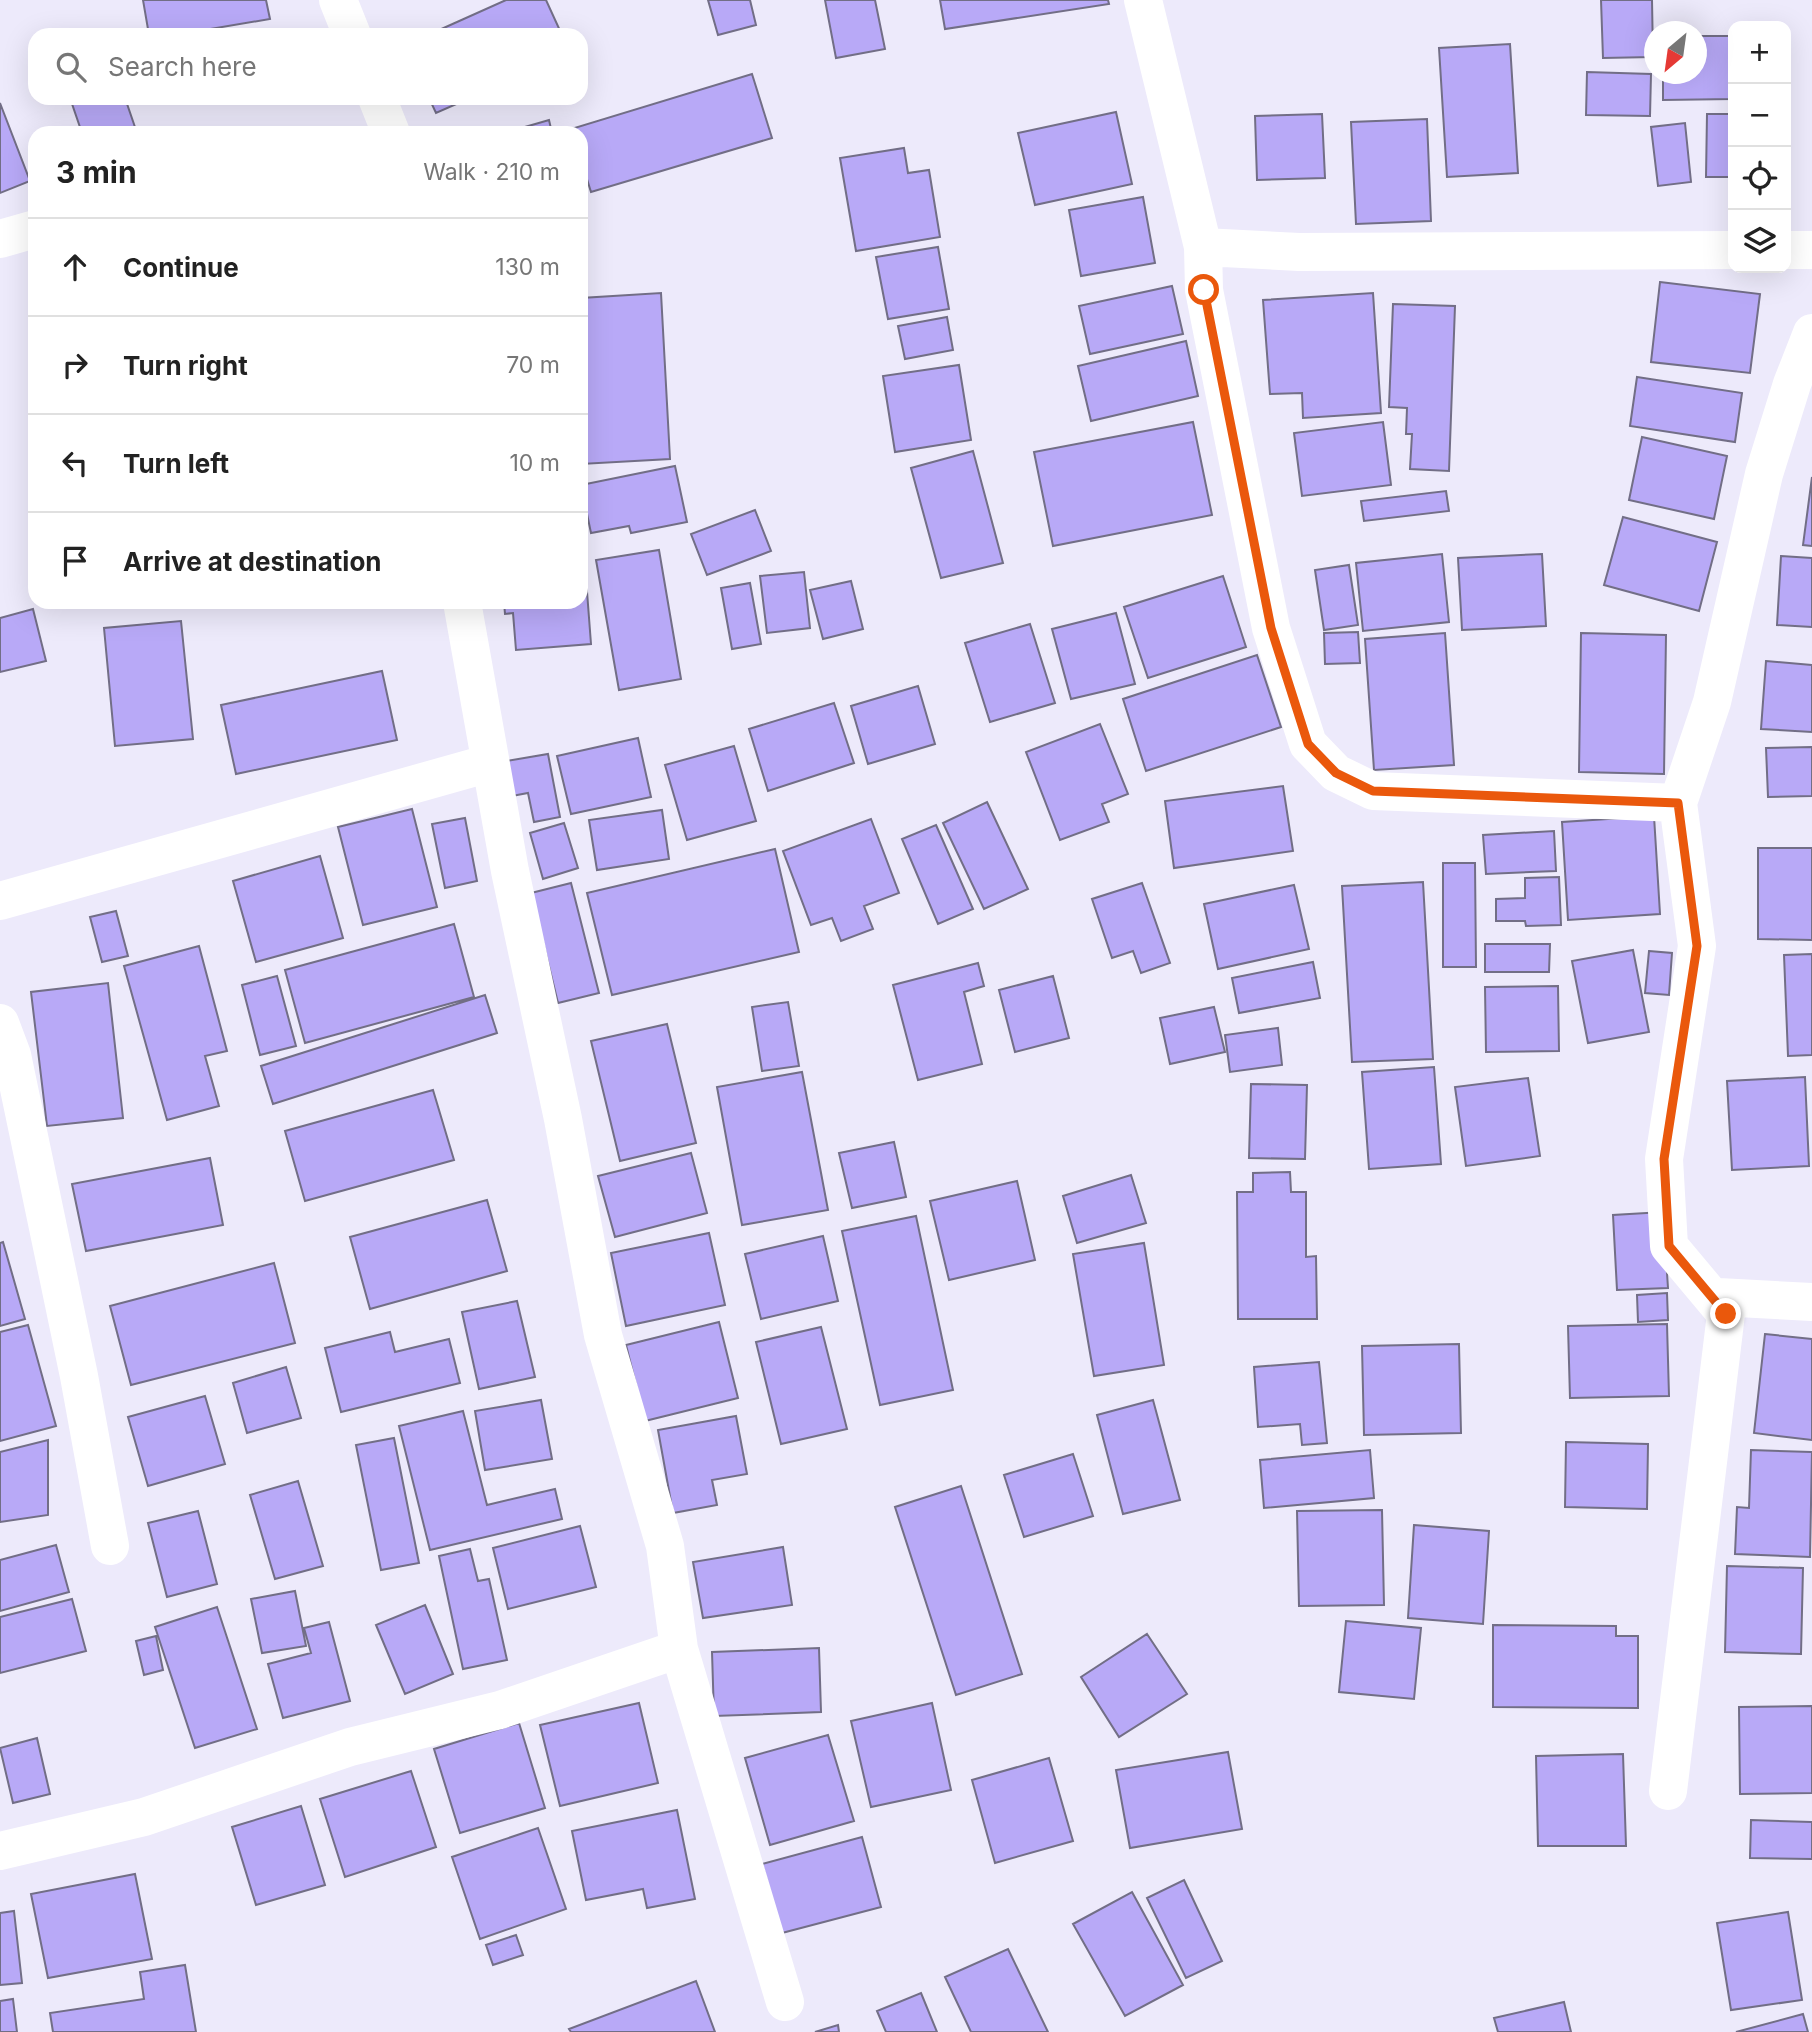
<!DOCTYPE html>
<html lang="en">
<head>
<meta charset="utf-8">
<style>
  :root { --surface:#fff; --page:#f2f2f2; --text:#222; --muted:#767676; --line:#e0e0e0 }
  body { margin:0; font-family:Inter,sans-serif; background:var(--page); color:var(--text) }
  .controls { position:absolute; right:21px; top:21px; display:grid; overflow:hidden; border-radius:14px; box-shadow:0 7px 28px #0002 }
  .controls button { width:63px; height:63px; display:grid; place-items:center; padding:0; border:0; border-bottom:2px solid var(--line); background:var(--surface); color:var(--text); font:35px sans-serif }
  .compass { position:absolute; left:1644px; top:21px; width:63px; height:63px; border-radius:50%; background:var(--surface); box-shadow:0 7px 28px #0002; rotate:209deg }
  .stop { position:absolute; width:21px; height:21px; margin:-16px; border:5px solid #ea580c; border-radius:50%; background:#fff }
  .stop.end { background:#ea580c; border-color:#fff; box-shadow:0 2px 7px #0008 }
  .list { margin:0; padding:0; list-style:none }
  h2 { display:flex; justify-content:space-between; align-items:center; height:91px; margin:0; padding:0 28px; font-size:30px }
  h2 small { font-size:23px; font-weight:400; color:var(--muted) }
  .list li { display:grid; grid-template-columns:46px 1fr auto; gap:21px; align-items:center; box-sizing:border-box; height:98px; padding:0 28px; border-top:2px solid var(--line) }
  .list b { display:block; font-size:26px; white-space:nowrap }
  .list em { font-size:23px; font-style:normal; color:var(--muted) }
  .icon { flex:none; width:38px; height:38px; fill:none; stroke:currentColor; stroke-width:2; stroke-linecap:round; stroke-linejoin:round }
  .map { position:relative; flex:none; width:1812px; height:2032px; overflow:hidden }
  .search { position:absolute; background:var(--surface); box-shadow:0 7px 28px #0002; left:28px; top:28px; width:560px; height:77px; display:flex; align-items:center; gap:18px; box-sizing:border-box; padding:0 24px; border-radius:21px; color:var(--muted); font-size:26px }
  .panel { position:absolute; background:var(--surface); box-shadow:0 7px 28px #0002; left:28px; top:126px; width:560px; height:483px; border-radius:21px }
  .map>svg:first-child { display:block }
  .building { fill:#b8a9f7; stroke:#726e86; stroke-width:2 }
  .lines { fill:none; stroke-linecap:round; stroke-linejoin:round }
  .street { stroke:#fff; stroke-width:38 }
  .route { stroke:#ea580c; stroke-width:9 }
</style>
</head>
<body>
<div class="map">
<svg width="1812" height="2032" viewBox="0 0 1812 2032">
  <rect width="100%" height="100%" fill="#edeafb"/>
  <path class="building" d="M143,0H266L270,19L175,35H149Z
    M506,0H546L562,35H428Z
    M708,0H750L756,25L718,35Z
    M825,0H875L885,49L836,58Z
    M940,0H1108L1109,4L945,29Z
    M1601,0H1652L1653,57L1603,58Z
    M1696,36H1733V99L1663,100V74H1696Z
    M1510,44L1518,173L1447,177L1439,48Z
    M1587,72L1651,74L1650,116L1586,115Z
    M752,74L772,138L591,192L581,160V133H573L571,129Z
    M70,98H125L137,133H82Z
    M429,98H470L436,113Z
    M0,103L30,181L0,193Z
    M1116,112L1132,184L1035,205L1018,133Z
    M1322,114L1325,178L1257,180L1255,116Z
    M1707,114H1733V177H1706Z
    M1427,119L1431,221L1356,224L1351,122Z
    M549,120L552,133H504Z
    M1685,123L1691,182L1658,186L1651,127Z
    M904,148L908,173L929,170L940,237L856,251L840,158Z
    M1143,197L1155,263L1081,276L1069,210Z
    M938,247L949,309L888,319L876,257Z
    M1660,282L1760,294L1750,373L1651,362Z
    M1172,286L1183,334L1090,354L1079,306Z
    M661,293L670,459L581,464V298Z
    M1373,293L1381,413L1303,418L1302,393L1270,394L1263,300Z
    M1393,304L1455,306L1449,471L1410,469L1412,434H1406L1407,408L1389,407Z
    M947,317L953,350L905,359L898,326Z
    M1186,341L1198,396L1091,421L1078,366Z
    M959,365L971,440L895,452L883,376Z
    M1637,377L1742,393L1735,442L1630,426Z
    M1193,422L1212,515L1053,546L1034,452Z
    M1383,422L1391,485L1302,496L1294,433Z
    M1642,437L1727,456L1714,519L1629,500Z
    M973,451L1003,563L941,578L911,468Z
    M675,466L687,522L631,533L629,526L591,533L581,485Z
    M1812,477V546L1803,545Z
    M1446,491L1449,511L1364,521L1361,501Z
    M755,510L771,551L707,575L691,534Z
    M1623,517L1717,542L1699,611L1604,585Z
    M659,550L681,679L619,690L596,560Z
    M581,552H584L591,644L516,650L513,613L505,614L504,602H581Z
    M1442,554L1449,622L1363,631L1356,563Z
    M1542,554L1546,626L1462,630L1458,558Z
    M1781,556L1812,558V627L1777,625Z
    M1349,565L1358,625L1324,630L1315,570Z
    M804,572L810,628L767,633L760,576Z
    M1223,576L1246,647L1148,678L1124,607Z
    M851,581L863,629L823,639L810,590Z
    M750,583L761,644L732,649L721,588Z
    M33,609L46,661L0,672V618Z
    M1116,613L1135,684L1071,699L1052,629Z
    M181,621L193,739L115,746L104,628Z
    M1030,624L1055,703L990,722L965,643Z
    M1358,632L1360,663L1325,664L1324,633Z
    M1445,633L1454,765L1374,770L1365,639Z
    M1581,633L1666,635L1664,774L1579,772Z
    M1257,655L1281,727L1146,771L1123,699Z
    M1766,661L1812,665V732L1761,729Z
    M382,671L397,740L236,774L221,705Z
    M918,686L935,744L868,764L851,706Z
    M834,703L854,763L768,791L749,729Z
    M1100,724L1128,794L1102,804L1109,822L1060,840L1026,752Z
    M638,738L651,797L571,814L557,756Z
    M734,746L756,821L687,840L665,765Z
    M1812,747V796L1768,797L1766,748Z
    M548,754L560,817L534,822L528,793L507,797L500,762Z
    M1283,786L1293,851L1174,868L1165,801Z
    M987,802L1028,889L984,909L943,823Z
    M412,809L437,907L363,925L338,827Z
    M662,810L669,859L597,870L589,820Z
    M1654,816L1660,914L1568,920L1562,822Z
    M465,818L477,881L445,888L432,824Z
    M871,819L899,893L864,906L873,929L841,941L832,918L811,925L783,851Z
    M564,823L578,868L543,879L530,833Z
    M936,825L973,909L938,924L902,839Z
    M1554,831L1556,871L1486,874L1483,835Z
    M1758,848H1812V940L1758,939Z
    M775,849L799,952L612,995L587,893Z
    M320,856L343,938L256,962L233,881Z
    M1443,863H1475L1476,967H1443Z
    M1559,877L1561,925L1526,926L1525,921H1496V899L1525,898V878Z
    M1423,882L1433,1059L1352,1062L1342,886Z
    M571,883L599,993L558,1003L531,893Z
    M1142,883L1170,963L1141,973L1133,951L1112,958L1092,899Z
    M1294,885L1309,949L1218,969L1204,904Z
    M116,911L128,956L102,962L90,917Z
    M454,924L474,997L305,1043L285,970Z
    M1485,944H1550L1549,972H1485Z
    M199,946L227,1051L205,1056L219,1106L167,1120L124,966Z
    M1633,950L1649,1032L1588,1043L1572,961Z
    M1649,951L1672,953L1669,995L1645,993Z
    M1812,954V1055L1788,1056L1784,955Z
    M1313,962L1320,998L1239,1013L1232,978Z
    M978,963L984,986L964,992L982,1064L918,1080L893,985Z
    M277,976L296,1046L260,1055L242,985Z
    M1053,976L1069,1038L1015,1052L999,990Z
    M108,983L123,1118L47,1126L31,992Z
    M1558,986L1559,1051L1486,1052L1485,987Z
    M485,995L497,1033L273,1104L261,1066Z
    M788,1002L799,1066L762,1071L752,1007Z
    M1214,1007L1225,1052L1170,1064L1160,1018Z
    M667,1024L696,1143L620,1161L591,1041Z
    M1278,1028L1282,1065L1230,1072L1225,1035Z
    M1434,1067L1441,1164L1369,1169L1362,1072Z
    M802,1072L828,1210L742,1225L717,1087Z
    M1805,1077L1809,1166L1732,1170L1727,1081Z
    M1528,1078L1540,1156L1466,1166L1455,1087Z
    M1251,1084L1307,1085L1305,1159L1249,1158Z
    M433,1090L454,1160L305,1201L285,1131Z
    M894,1142L906,1197L852,1208L839,1153Z
    M691,1153L707,1213L615,1237L598,1176Z
    M210,1158L223,1225L86,1251L72,1184Z
    M1290,1172L1291,1192H1306V1257L1316,1256L1317,1319H1238L1237,1192H1253V1173Z
    M1131,1175L1146,1223L1077,1243L1063,1196Z
    M1017,1181L1035,1260L949,1280L930,1201Z
    M487,1200L507,1271L370,1309L350,1237Z
    M1663,1212L1668,1288L1617,1290L1613,1215Z
    M916,1216L953,1390L880,1405L842,1231Z
    M709,1233L725,1305L626,1326L611,1253Z
    M823,1236L838,1301L761,1319L745,1254Z
    M3,1242L25,1319L0,1326V1243Z
    M1144,1243L1164,1365L1094,1376L1073,1254Z
    M274,1263L295,1343L131,1385L110,1306Z
    M1667,1293L1668,1320L1638,1322L1637,1295Z
    M517,1301L535,1377L479,1389L462,1312Z
    M719,1322L738,1398L645,1421L626,1345Z
    M1667,1324L1669,1396L1570,1398L1568,1326Z
    M28,1325L56,1426L0,1441V1332Z
    M821,1327L847,1429L781,1444L756,1342Z
    M390,1332L395,1352L449,1339L460,1383L341,1412L325,1348Z
    M1765,1334L1812,1339V1440L1754,1433Z
    M1459,1344L1461,1433L1364,1435L1362,1346Z
    M1319,1362L1327,1443L1302,1445L1300,1424L1258,1427L1254,1367Z
    M286,1367L301,1418L247,1433L233,1383Z
    M205,1396L225,1464L148,1486L128,1417Z
    M541,1400L552,1459L485,1470L475,1411Z
    M1153,1400L1180,1500L1123,1514L1097,1415Z
    M463,1411L487,1505L555,1489L562,1519L430,1550L399,1426Z
    M736,1416L747,1474L712,1480L717,1505L673,1513L658,1430Z
    M394,1438L419,1563L381,1570L356,1445Z
    M48,1440V1515L0,1522V1452Z
    M1566,1442L1648,1444L1647,1509L1565,1507Z
    M1370,1450L1374,1498L1264,1508L1260,1460Z
    M1751,1450L1812,1452L1810,1557L1735,1554L1737,1507L1749,1508Z
    M1073,1454L1093,1516L1024,1537L1004,1475Z
    M298,1481L323,1566L275,1579L250,1495Z
    M961,1486L1022,1674L956,1695L895,1507Z
    M1382,1510L1384,1605L1299,1606L1297,1511Z
    M198,1511L217,1584L167,1597L148,1523Z
    M1414,1525L1489,1531L1483,1624L1408,1618Z
    M580,1526L596,1587L508,1609L493,1548Z
    M56,1545L69,1592L0,1611V1560Z
    M783,1547L792,1605L703,1618L693,1562Z
    M470,1549L478,1581L489,1579L507,1660L463,1669L439,1556Z
    M1727,1566L1803,1568L1801,1654L1725,1652Z
    M295,1591L306,1646L262,1653L251,1599Z
    M72,1599L86,1651L0,1673V1617Z
    M425,1605L453,1674L405,1694L376,1625Z
    M217,1607L257,1729L195,1748L155,1627Z
    M1346,1621L1421,1628L1414,1699L1339,1692Z
    M329,1622L350,1701L283,1718L268,1664L311,1653L304,1628Z
    M1493,1625L1616,1626V1636H1638V1708L1493,1707Z
    M1147,1634L1187,1694L1119,1737L1081,1677Z
    M156,1636L163,1670L144,1675L136,1641Z
    M819,1648L821,1712L714,1716L712,1652Z
    M639,1703L658,1783L560,1806L540,1725Z
    M932,1703L951,1790L871,1807L851,1721Z
    M1812,1706V1793L1740,1794L1739,1707Z
    M519,1723L545,1808L460,1833L434,1749Z
    M828,1735L854,1821L770,1845L745,1758Z
    M37,1738L50,1794L13,1803L0,1748Z
    M1228,1752L1242,1829L1130,1848L1116,1770Z
    M1623,1754L1626,1846H1538L1536,1756Z
    M1049,1758L1073,1841L995,1863L972,1780Z
    M411,1771L436,1847L345,1877L320,1799Z
    M301,1806L325,1885L256,1905L232,1827Z
    M677,1810L695,1899L647,1908L643,1889L586,1900L572,1831Z
    M1751,1820L1812,1822V1859L1750,1858Z
    M538,1828L566,1909L480,1939L452,1857Z
    M862,1837L881,1907L782,1933L762,1864Z
    M135,1874L152,1959L48,1978L31,1894Z
    M1184,1880L1222,1961L1186,1978L1147,1898Z
    M1132,1892L1183,1985L1125,2016L1073,1924Z
    M14,1911L22,1983L0,1985V1913Z
    M1788,1912L1802,2000L1731,2010L1717,1923Z
    M516,1935L523,1955L493,1965L486,1945Z
    M1008,1949L1048,2032H971L945,1977Z
    M185,1965L196,2032H53L50,2013L144,1999L140,1972Z
    M696,1981L715,2032H571L569,2029Z
    M921,1993L937,2032H886L877,2011Z
    M13,1999L17,2032H0V2001Z
    M1564,2002L1571,2032H1498L1494,2018Z
    M1803,2014L1808,2032H1736Z
    M838,2025L839,2032H815Z"/>
  <g class="lines">
    <path class="street" d="M338,0L352,35
      M1143,0L1203,247L1299,252L1733,250
      M377,98L391,133
      M0,239L35,229
      M1203,247L1204,290L1271,628L1308,744L1336,773L1373,791L1678,803
      M1786,250H1812
      M462,602L510,871L563,1119L603,1335L665,1546L679,1649L785,2002
      M0,901L490,763
      M0,1023L12,1055L79,1376L110,1546
      M1726,1314L1669,1246L1664,1159L1697,946L1678,803L1712,702L1764,474L1792,384L1812,333
      M1668,1791L1726,1314L1718,1297L1812,1302
      M0,1851L144,1817L350,1747L500,1710L679,1649"/>
  </g>
  <g class="lines">
    <path class="route" d="M1204,290L1271,628L1308,744L1336,773L1373,791L1678,803L1697,946L1664,1159L1669,1246L1726,1314"/>
  </g>
</svg>
<div class="controls">
<button>+</button>
<button>−</button>
<button><svg class="icon" aria-label="locate" viewBox="0 0 24 24"><circle cx="12" cy="12" r="6"/><path d="M12 2v4M12 18v4M2 12h4M18 12h4"/></svg></button>
<button><svg class="icon" aria-label="layers" viewBox="0 0 24 24"><path d="M12 4l9 5-9 5-9-5zM3 14l9 5 9-5"/></svg></button>
</div>
<svg class="compass" viewBox="-18 -18 36 36"><path d="M0-13l5 13h-10z" fill="#e53935"/><path d="M0 13l5-13h-10z" fill="#767676"/></svg>
<div class="stop" style="left:1204px;top:290px"></div>
<div class="stop end" style="left:1726px;top:1314px"></div>
<div class="search"><svg class="icon" aria-label="search" viewBox="0 0 24 24"><circle cx="10" cy="10" r="6"/><path d="M15 15l6 6"/></svg>Search here</div>
<section class="panel">
<h2>3 min<small>Walk · 210 m</small></h2>
<ul class="list">
<li><svg class="icon" aria-label="ahead" viewBox="0 0 24 24"><path d="M12 20V5M6 11l6-6 6 6"/></svg><div><b>Continue</b></div><em>130 m</em></li>
<li><svg class="icon" aria-label="right" viewBox="0 0 24 24"><path d="M7 20v-9h11M14 6l5 5-5 5"/></svg><div><b>Turn right</b></div><em>70 m</em></li>
<li><svg class="icon" aria-label="left" viewBox="0 0 24 24"><path d="M17 20v-9H6M10 6l-5 5 5 5"/></svg><div><b>Turn left</b></div><em>10 m</em></li>
<li><svg class="icon" aria-label="arrive" viewBox="0 0 24 24"><path d="M6 21V4h12l-3 4 3 4H6"/></svg><div><b>Arrive at destination</b></div></li>
</ul>
</section>
</div>
</body>
</html>
